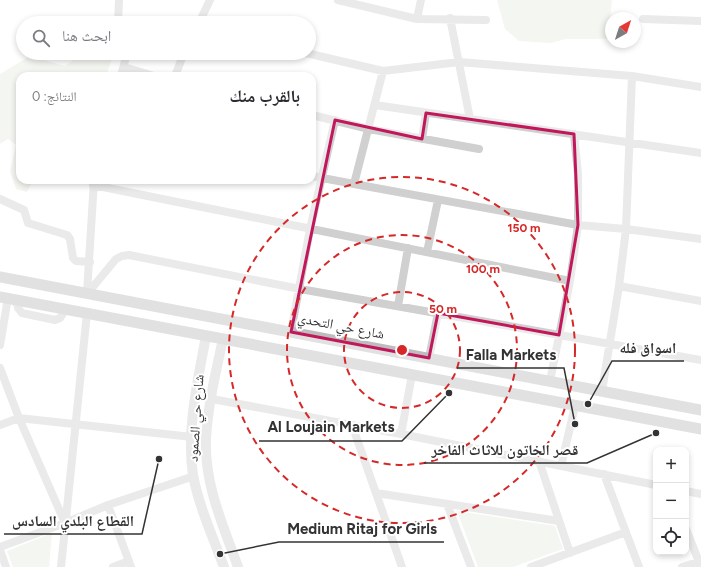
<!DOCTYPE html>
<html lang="ar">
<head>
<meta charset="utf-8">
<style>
  :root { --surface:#fff; --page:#f2f2f3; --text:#2b2b33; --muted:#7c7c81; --line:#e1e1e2 }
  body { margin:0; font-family:Figtree,"Noto Naskh Arabic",sans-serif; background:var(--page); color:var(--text); direction:rtl }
  .controls { position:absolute; right:12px; bottom:12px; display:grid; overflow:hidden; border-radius:8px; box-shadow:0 2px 6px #0003 }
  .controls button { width:36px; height:36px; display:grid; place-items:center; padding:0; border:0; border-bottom:1px solid var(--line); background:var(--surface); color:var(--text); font:20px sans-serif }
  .compass { position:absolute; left:605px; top:12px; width:36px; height:36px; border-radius:50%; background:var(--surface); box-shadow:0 2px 6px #0003; rotate:39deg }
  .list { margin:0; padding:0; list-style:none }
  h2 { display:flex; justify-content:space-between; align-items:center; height:52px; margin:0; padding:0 16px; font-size:17px }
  h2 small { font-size:13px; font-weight:400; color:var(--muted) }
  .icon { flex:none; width:22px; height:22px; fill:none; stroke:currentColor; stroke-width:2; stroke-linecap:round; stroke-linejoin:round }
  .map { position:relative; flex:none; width:701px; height:567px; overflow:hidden; direction:ltr }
  .search { position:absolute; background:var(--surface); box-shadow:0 2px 6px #0003; left:16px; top:16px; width:300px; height:44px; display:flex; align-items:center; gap:10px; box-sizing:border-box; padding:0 14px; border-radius:22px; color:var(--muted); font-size:15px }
  .panel { position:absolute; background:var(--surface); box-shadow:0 2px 6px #0003; left:16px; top:72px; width:300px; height:112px; border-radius:12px; direction:rtl }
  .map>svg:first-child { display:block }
  .green { fill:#e6ecdf }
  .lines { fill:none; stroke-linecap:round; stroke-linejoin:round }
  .minor { stroke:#d0d0d0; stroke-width:8 }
  .tertiary { stroke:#d0d0d0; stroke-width:10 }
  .secondary { stroke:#bdbdbd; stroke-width:11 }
  .marked { fill:none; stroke:#c2185b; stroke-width:3; stroke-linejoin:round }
  .ring { fill:none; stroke:#d62828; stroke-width:2; stroke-dasharray:7 5 }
  .labels { text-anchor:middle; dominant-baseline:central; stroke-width:4; stroke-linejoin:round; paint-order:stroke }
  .street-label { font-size:14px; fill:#333; stroke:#fff }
  .centre { fill:#d62828; stroke:#fff; stroke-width:2 }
  .ring-label { font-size:12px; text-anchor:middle; font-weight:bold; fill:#d62828; stroke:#fff; stroke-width:4; stroke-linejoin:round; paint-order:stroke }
  .leader { fill:none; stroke:#333; stroke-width:1.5 }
  .callout-dot { fill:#333; stroke:#fff; stroke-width:1.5 }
  .callout-label { font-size:15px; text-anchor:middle; font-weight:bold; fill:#333; stroke:#fff; stroke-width:4; stroke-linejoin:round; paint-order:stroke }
</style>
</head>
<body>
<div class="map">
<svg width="701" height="567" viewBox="0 0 701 567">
  <rect width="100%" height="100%" fill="#fff"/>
  <path class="green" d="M497,0H612L608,39H565L551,43L519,41L505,29Z
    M83,53H114L106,76H20V180H33L27,192L16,189L10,171L16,145L8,139L0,144V74L30,56L65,66Z
    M457,511L555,526L563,549L513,567H478Z
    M52,533L49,567H13L7,551Z"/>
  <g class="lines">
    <path class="minor" d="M338,0L417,19L486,20
      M450,18L470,119
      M417,19L421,0
      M643,19L701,21
      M118,23L119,0
      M199,23L210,0
      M306,53L383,71L459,62L632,76L701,87
      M124,67L154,76
      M121,76L127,53
      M175,76L184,53
      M375,105L701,153
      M312,115L369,129L479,149
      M422,139L426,113
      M312,176L354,184L383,71
      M354,184L578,225L626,229L701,239
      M93,185L570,281
      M0,199L24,210L28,223L67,235L70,239L73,258L76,261L90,262
      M427,252L438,200
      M619,286L701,301
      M87,293L94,181
      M87,294L116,259L122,256L129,255L300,289L701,360
      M16,300L18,308L22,313L55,320L60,318L66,309
      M398,306L408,248
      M291,332L310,229L335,120
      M0,345L8,298
      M429,358L438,313
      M0,368L19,418L65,523
      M550,381L570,281L578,225V174L574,134
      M602,391L619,286L626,229L632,76
      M212,399L401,434L656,485
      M0,425L19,418L192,437
      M352,425L402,567
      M401,434L412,375
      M539,461L570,553
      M561,466L575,406
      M604,474L639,567
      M686,491L701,494
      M376,493L559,521
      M447,504L471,567
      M108,505L131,567
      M686,529L701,567
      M0,547L65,523L108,505L194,476
      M0,550L6,567
      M61,567L87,313
      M113,567L129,561
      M531,567L626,532
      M682,567L701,561"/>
    <path class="tertiary" d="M206,336C198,380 186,430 193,475C199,507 213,537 224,567
      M223,339C216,371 208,405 206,438C204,484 223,525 238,567"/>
    <path class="secondary" d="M0,277L701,410
      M0,297L701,429"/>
  </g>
  <path d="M0 0H701V567H0ZM426,113L574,134L578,225L559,335L438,313L429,358L291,332L335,120L422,139Z" fill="#fff" fill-opacity=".55" fill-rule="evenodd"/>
  <path class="marked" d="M426,113L574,134L578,225L559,335L438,313L429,358L291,332L335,120L422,139Z"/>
  <g class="ring">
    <circle cx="402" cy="350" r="58"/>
    <circle cx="402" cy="350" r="115"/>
    <circle cx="402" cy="350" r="173"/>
  </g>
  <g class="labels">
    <g class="street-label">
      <text transform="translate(341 326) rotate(11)">شارع حي التحدي</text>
      <text transform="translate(196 418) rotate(-86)">شارع حي الصمود</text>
    </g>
  </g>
  <circle cx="402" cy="350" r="6" class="centre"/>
  <g class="ring-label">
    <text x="524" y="232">150 m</text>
    <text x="483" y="273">100 m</text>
    <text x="443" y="313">50 m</text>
  </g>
  <path class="leader" d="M588 404L612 361H684M575 424L564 368H457M449 393L402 441H259M656 433L587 463H424M159 459L142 534H4M220 554L279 542H444"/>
  <g class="callout-dot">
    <circle cx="588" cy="404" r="4"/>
    <circle cx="575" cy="424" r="4"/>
    <circle cx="449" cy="393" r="4"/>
    <circle cx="656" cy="433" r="4"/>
    <circle cx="159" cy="459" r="4"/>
    <circle cx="220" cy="554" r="4"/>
  </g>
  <g class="callout-label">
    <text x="648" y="353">اسواق فله</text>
    <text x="511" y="360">Falla Markets</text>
    <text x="331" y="432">Al Loujain Markets</text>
    <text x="505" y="455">قصر الخاتون للاثاث الفاخر</text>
    <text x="73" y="526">القطاع البلدي السادس</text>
    <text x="362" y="534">Medium Ritaj for Girls</text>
  </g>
</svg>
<div class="controls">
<button>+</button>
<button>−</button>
<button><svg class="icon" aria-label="locate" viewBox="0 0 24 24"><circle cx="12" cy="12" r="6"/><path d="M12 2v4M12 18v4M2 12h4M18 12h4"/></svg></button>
</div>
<svg class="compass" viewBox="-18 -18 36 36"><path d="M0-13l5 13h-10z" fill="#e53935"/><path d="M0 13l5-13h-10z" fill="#7c7c81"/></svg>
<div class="search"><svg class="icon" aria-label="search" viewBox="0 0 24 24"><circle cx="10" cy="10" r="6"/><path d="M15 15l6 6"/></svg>ابحث هنا</div>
<section class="panel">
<h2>بالقرب منك<small>النتائج: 0</small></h2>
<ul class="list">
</ul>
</section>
</div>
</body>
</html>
